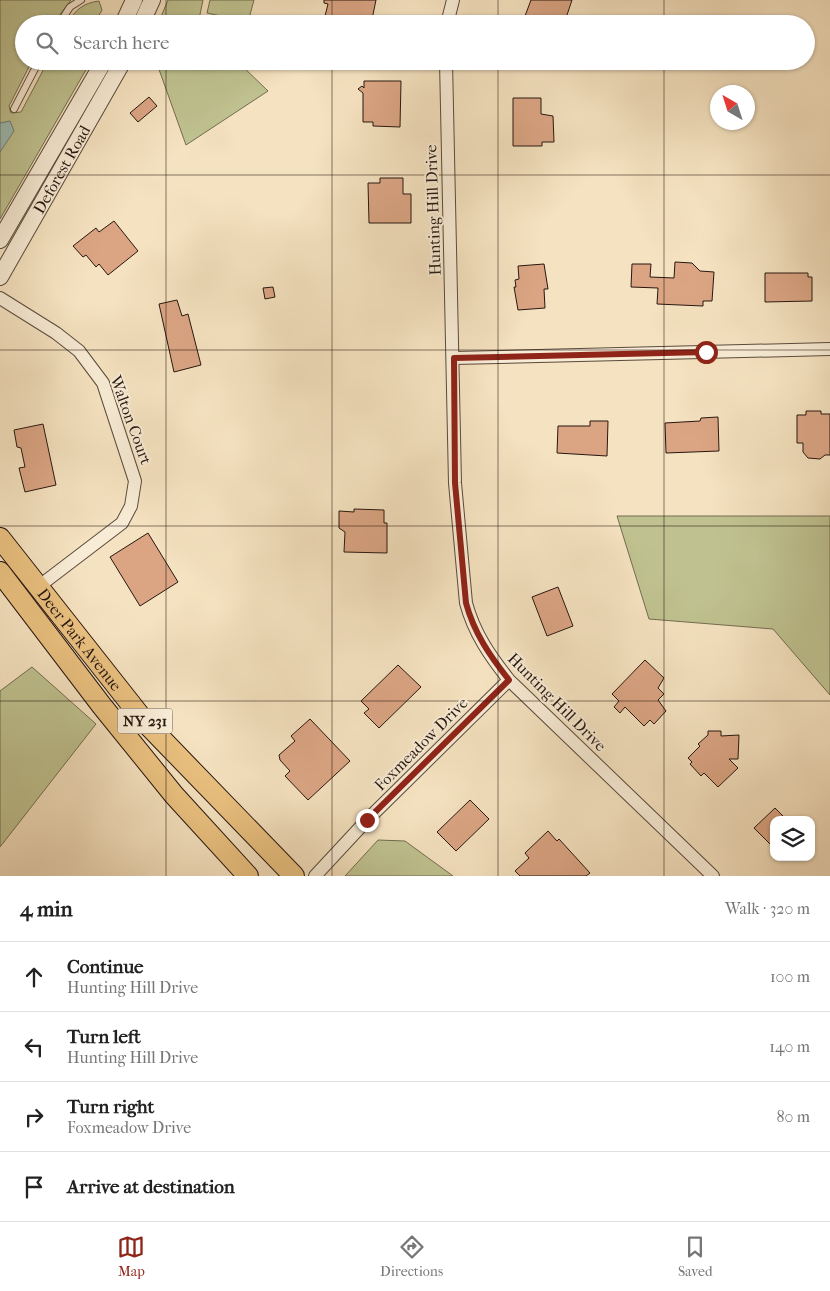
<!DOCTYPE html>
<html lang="en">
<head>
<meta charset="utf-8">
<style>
  :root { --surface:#fff; --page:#f2f2f2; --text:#222; --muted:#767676; --line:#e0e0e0; --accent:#8f2418 }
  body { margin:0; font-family:"IM FELL French Canon",serif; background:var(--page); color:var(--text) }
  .controls { position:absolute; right:15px; bottom:15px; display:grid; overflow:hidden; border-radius:10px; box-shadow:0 1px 4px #0004 }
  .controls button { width:45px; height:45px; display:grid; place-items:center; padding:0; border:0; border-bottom:1px solid var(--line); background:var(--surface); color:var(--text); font:25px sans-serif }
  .compass { position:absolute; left:710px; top:85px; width:45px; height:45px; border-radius:50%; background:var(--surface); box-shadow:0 1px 4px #0004; rotate:321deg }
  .stop { position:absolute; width:15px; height:15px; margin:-11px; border:4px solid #8f2418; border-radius:50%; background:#fff }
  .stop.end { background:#8f2418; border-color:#fff; box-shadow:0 1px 5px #0008 }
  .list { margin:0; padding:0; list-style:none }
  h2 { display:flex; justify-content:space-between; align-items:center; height:65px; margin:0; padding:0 20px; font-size:21px }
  h2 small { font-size:16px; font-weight:400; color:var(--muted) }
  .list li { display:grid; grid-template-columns:32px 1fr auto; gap:15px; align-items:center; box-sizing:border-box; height:70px; padding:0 20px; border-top:1px solid var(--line) }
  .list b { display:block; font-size:19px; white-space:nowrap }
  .list p { margin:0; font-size:16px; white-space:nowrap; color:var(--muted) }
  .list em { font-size:16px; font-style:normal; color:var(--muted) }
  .icon { flex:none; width:28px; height:28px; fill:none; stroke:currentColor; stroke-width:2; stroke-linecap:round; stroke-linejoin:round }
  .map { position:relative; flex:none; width:830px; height:876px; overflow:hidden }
  .search { position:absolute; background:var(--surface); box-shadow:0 1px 4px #0004; left:15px; right:15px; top:15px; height:55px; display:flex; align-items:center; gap:12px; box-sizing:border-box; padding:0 18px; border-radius:28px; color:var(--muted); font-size:19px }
  .sheet { height:345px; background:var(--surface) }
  nav { display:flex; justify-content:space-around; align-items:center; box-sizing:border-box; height:70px; border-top:1px solid var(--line); background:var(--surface); font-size:14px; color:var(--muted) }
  nav a { display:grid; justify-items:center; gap:2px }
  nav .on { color:var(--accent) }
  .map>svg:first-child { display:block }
  .green { fill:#bfc290; stroke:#736c50 }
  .water { fill:#9cbdb5; stroke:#6d7b73 }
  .building { fill:#dba584; stroke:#271710 }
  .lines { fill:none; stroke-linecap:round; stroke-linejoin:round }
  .service-casing { stroke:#5a4a3c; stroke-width:8 }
  .minor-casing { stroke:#5a4a3c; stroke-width:14 }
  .tertiary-casing { stroke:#5a4a3c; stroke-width:18 }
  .primary-casing { stroke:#271710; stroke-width:22 }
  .service { stroke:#f8ecd6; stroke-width:6 }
  .minor { stroke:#f8ecd6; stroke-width:12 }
  .tertiary { stroke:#f8ecd6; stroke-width:16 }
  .primary { stroke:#eac180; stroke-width:20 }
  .route { stroke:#8f2418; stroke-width:6 }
  .grid { fill:none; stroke:#271710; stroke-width:1; stroke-opacity:0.55 }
  .labels { text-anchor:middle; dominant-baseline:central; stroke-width:4; stroke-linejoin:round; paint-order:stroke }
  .shield { fill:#f8ecd6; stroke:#66574b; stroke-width:1 }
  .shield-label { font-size:15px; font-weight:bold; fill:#271710 }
  .street-label { font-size:16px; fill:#271710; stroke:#f8ecd6 }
</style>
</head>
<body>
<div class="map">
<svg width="830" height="876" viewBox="0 0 830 876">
  <rect width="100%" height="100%" fill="#f5e2c0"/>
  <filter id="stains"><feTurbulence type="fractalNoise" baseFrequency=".004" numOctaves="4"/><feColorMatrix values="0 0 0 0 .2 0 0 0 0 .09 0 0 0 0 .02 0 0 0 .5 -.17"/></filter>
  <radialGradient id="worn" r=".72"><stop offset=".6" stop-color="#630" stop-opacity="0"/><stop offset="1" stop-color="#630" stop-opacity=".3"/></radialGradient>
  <path class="green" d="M0,0H71L53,24H24V61H32L9,106L11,113L21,112L48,61H91L0,219Z
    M168,0H203L198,24H158Z
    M210,0H254L248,22L207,13Z
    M99,1L102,10L94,24H67C75,10 83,3 99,1Z
    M156,61H237L268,91L186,145Z
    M617,516H830V695L773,629L649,619Z
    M32,667L96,724L0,847V691Z
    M378,840L405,841L453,876H345Z"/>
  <path class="water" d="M10,121L14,131L0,152V123Z"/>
  <path class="building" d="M324,0H376L371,24H341L324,20L328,4L324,3Z
    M531,0H572L565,21L568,24H522Z
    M364,81H401L400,127L373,126V122H363V93L358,89L362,86L364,88Z
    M149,97L157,106L138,122L130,113Z
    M513,98H541V114L553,116L554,142H542V146H513Z
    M380,178H403V194H411V223H369L368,183H380Z
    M114,221L138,251L108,275L99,264L96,267L86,255L83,257L73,246L96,228L99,232Z
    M675,262L692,263L700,271L714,272L712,301H703V306L657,304L658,288L631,287L632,264H651L650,277L674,278Z
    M544,264L548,289H544L545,308L518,310L514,287H516L515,280L519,279L518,266Z
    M765,273H808V277H812V301L765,302Z
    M273,287L275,297L265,299L263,288Z
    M177,300L182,316L188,314L201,365L174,372L159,304Z
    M806,411H821V414H830V455H825L820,459L808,458L803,452V443H797V415H806Z
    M718,417L719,451L666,453L665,423L700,421L701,418Z
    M590,421H608L607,456L557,453L558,426H590Z
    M43,424L56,485L25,492L19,468L25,467L21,448L17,447L14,430Z
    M354,509L384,510V523H387V553L344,552L345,532L339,528V511L354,512Z
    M148,533L178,582L140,606L110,557Z
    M558,587L573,626L547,636L532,597Z
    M645,660L664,678L658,688L664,694L658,700L666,711L654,724L650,720L644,726L625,707L620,713L614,707L619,701L612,694Z
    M398,665L421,687L379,728L364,713L369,709L361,701Z
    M310,719L350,761L308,800L285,776L290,771L280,760L279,755L295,741L291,736Z
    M708,731H721V736L739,735L738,759H729L738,768L718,787L704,773L701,776L690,764L692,762L688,758L700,746L698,744L708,735Z
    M470,800L489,819L456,851L437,832Z
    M775,808L787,820H774V848L754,828Z
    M548,831L557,841L559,839L590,873L586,876H520L515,871L529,858L525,853Z"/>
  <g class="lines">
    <defs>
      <path id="service" d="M59,24L70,7L81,0
        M14,109L39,61"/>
      <path id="minor" d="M447,24L453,0
        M446,61L455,483L466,603C474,633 490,656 509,680L713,876
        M0,298L56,333L79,351L103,383L135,481L131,506L122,523L38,587
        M454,358L830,349
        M315,876L367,820L509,680"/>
      <g id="tertiary">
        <path d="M123,24L134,0"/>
        <path d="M141,24L152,0"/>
        <path d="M0,240L104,61"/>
        <path id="s1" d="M0,277L123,61"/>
      </g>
      <g id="primary">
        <path id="s2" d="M0,538L145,722L294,876"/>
        <path d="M0,572L102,706L174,795L248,876"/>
      </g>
    </defs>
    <use href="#service" class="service-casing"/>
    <use href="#minor" class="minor-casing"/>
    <use href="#tertiary" class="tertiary-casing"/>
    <use href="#primary" class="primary-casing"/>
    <use href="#service" class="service"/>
    <use href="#minor" class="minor"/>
    <use href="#tertiary" class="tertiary"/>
    <use href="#primary" class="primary"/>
  </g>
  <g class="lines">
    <path class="route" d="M367,820L509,680C490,656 474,633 466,603L455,483L454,358L706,352"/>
  </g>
  <path class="grid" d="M166,0V24M332,0V24M498,0V24M664,0V24M166,61V876M332,61V876M498,61V876M664,61V876M0,175H830M0,350H830M0,526H830M0,701H830"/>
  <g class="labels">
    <rect class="shield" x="117.5" y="708.5" width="55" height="25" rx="4"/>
    <g class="shield-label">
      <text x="145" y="721">NY 231</text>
    </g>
    <g class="street-label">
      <text stroke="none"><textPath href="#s1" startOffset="124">Deforest Road</textPath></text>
      <text transform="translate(433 210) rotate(-92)">Hunting Hill Drive</text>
      <text transform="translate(131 420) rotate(70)">Walton Court</text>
      <text stroke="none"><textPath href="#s2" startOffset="129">Deer Park Avenue</textPath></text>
      <text transform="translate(557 702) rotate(45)">Hunting Hill Drive</text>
      <text transform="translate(421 744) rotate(-45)">Foxmeadow Drive</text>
    </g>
  </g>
  <rect width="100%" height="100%" filter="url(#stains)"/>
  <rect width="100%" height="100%" fill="url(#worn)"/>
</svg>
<div class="controls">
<button><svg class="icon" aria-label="layers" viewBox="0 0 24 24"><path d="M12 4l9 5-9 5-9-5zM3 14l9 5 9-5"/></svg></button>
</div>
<svg class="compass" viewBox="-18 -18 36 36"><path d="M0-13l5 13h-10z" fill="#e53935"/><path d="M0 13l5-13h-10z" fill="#767676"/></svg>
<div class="stop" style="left:706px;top:352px"></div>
<div class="stop end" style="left:367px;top:820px"></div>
<div class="search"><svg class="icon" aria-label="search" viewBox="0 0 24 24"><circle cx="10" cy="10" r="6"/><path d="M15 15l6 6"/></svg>Search here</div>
</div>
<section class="sheet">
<h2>4 min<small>Walk · 320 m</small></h2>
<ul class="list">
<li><svg class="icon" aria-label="ahead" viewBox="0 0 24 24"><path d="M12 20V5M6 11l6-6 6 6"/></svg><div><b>Continue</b><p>Hunting Hill Drive</p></div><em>100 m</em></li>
<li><svg class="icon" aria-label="left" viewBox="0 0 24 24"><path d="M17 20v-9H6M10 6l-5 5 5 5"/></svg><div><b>Turn left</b><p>Hunting Hill Drive</p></div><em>140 m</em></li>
<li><svg class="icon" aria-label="right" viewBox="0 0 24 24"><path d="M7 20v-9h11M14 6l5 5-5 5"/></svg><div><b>Turn right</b><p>Foxmeadow Drive</p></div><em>80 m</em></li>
<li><svg class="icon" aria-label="arrive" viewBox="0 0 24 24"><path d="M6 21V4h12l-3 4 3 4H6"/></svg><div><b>Arrive at destination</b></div></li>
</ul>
</section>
<nav>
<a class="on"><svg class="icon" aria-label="map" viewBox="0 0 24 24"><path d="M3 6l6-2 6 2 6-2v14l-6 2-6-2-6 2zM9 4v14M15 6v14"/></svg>Map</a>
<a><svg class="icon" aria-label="directions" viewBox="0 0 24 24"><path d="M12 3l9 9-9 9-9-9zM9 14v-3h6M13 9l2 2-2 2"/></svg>Directions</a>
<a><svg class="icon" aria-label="saved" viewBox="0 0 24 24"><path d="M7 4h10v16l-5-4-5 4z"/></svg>Saved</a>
</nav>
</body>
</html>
